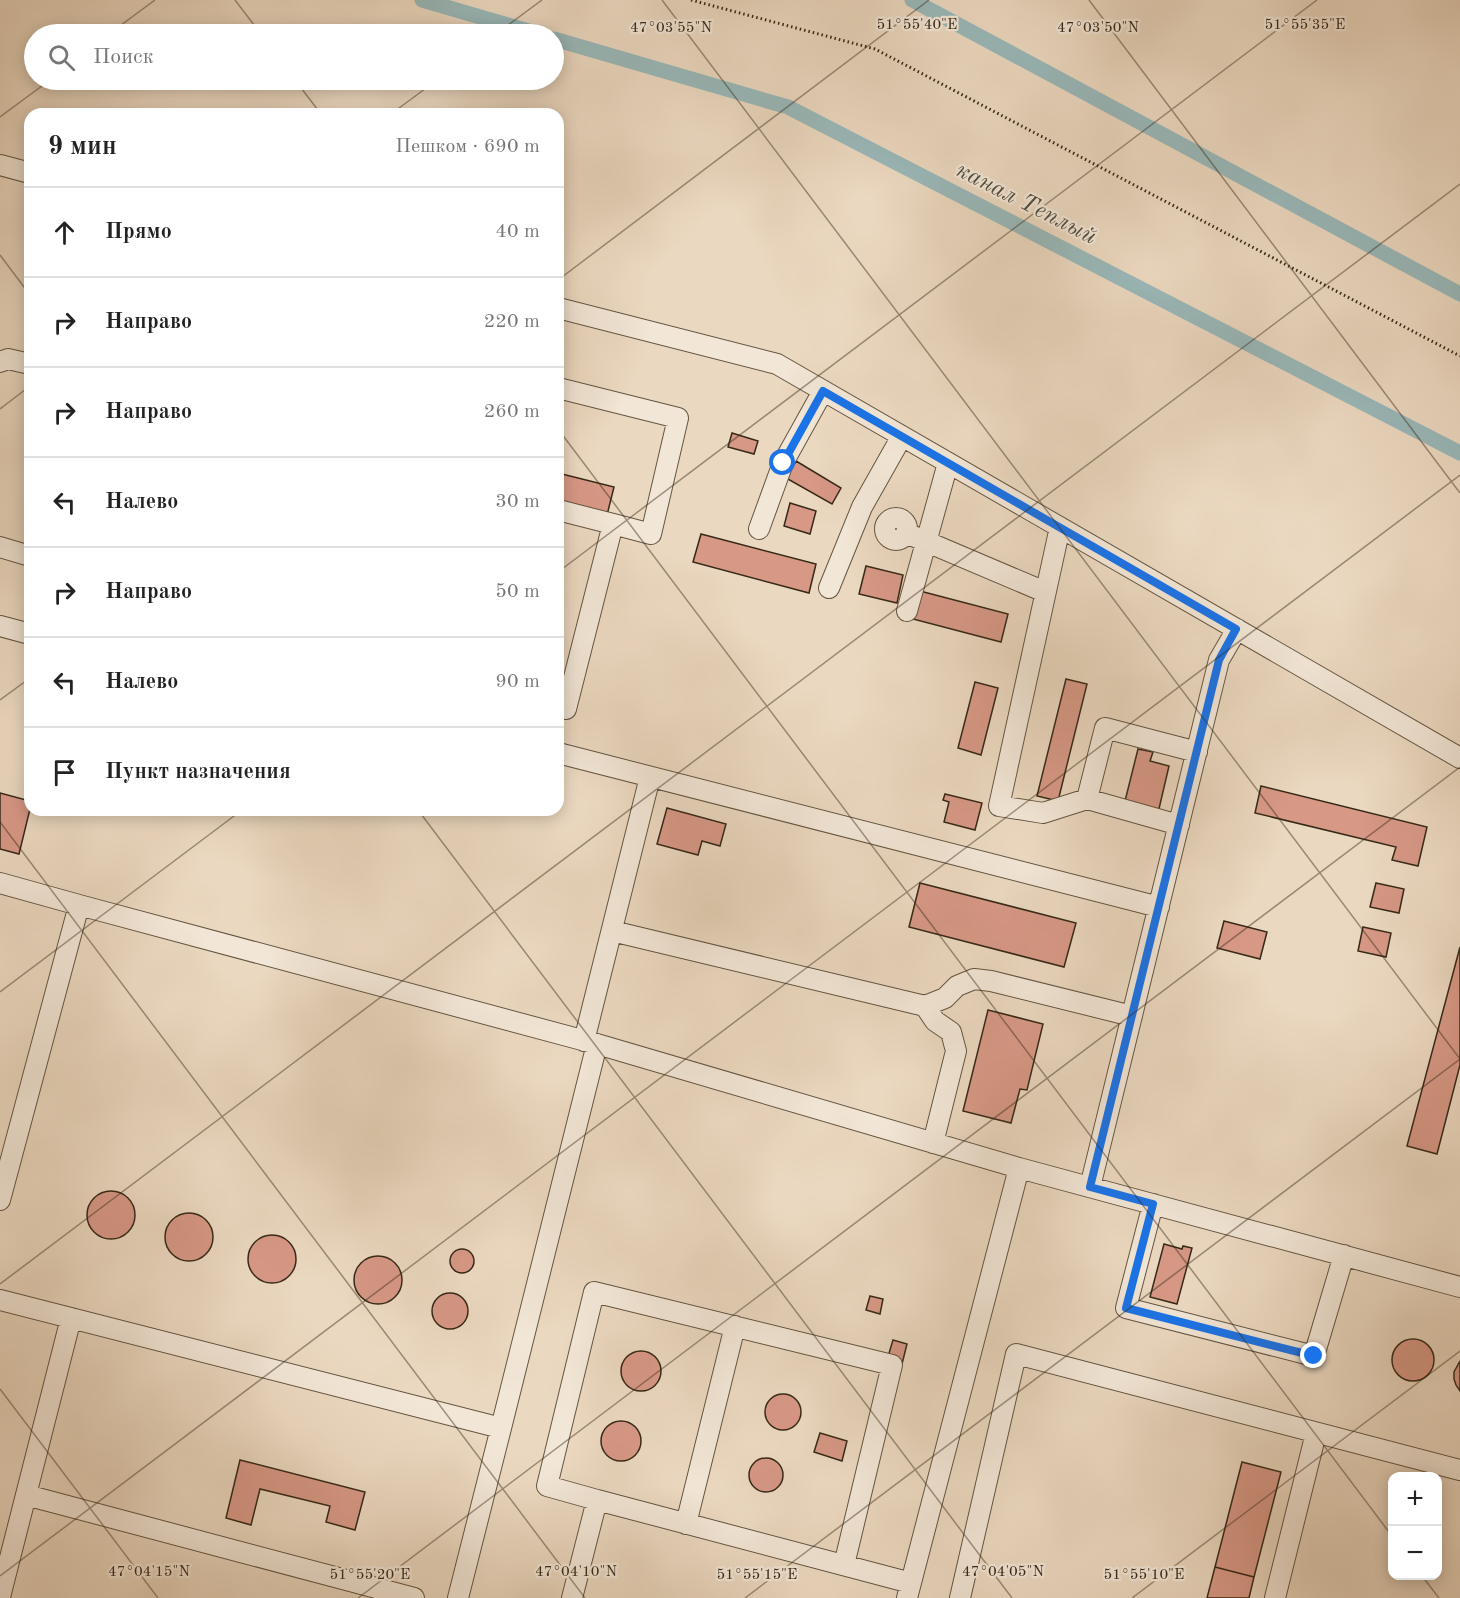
<!DOCTYPE html>
<html lang="ru">
<head>
<meta charset="utf-8">
<style>
  :root { --surface:#fff; --page:#f6f6f6; --text:#222; --muted:#767676; --line:#e0e0e0 }
  body { margin:0; font-family:"Old Standard TT",serif; background:var(--page); color:var(--text) }
  .controls { position:absolute; right:18px; bottom:18px; display:grid; overflow:hidden; border-radius:12px; box-shadow:0 3px 15px #0003 }
  .controls button { width:54px; height:54px; display:grid; place-items:center; padding:0; border:0; border-bottom:2px solid var(--line); background:var(--surface); color:var(--text); font:30px sans-serif }
  .stop { position:absolute; width:18px; height:18px; margin:-14px; border:4px solid #1a73e8; border-radius:50%; background:#fff }
  .stop.end { background:#1a73e8; border-color:#fff; box-shadow:0 2px 6px #0008 }
  .list { margin:0; padding:0; list-style:none }
  h2 { display:flex; justify-content:space-between; align-items:center; height:78px; margin:0; padding:0 24px; font-size:26px }
  h2 small { font-size:20px; font-weight:400; color:var(--muted) }
  .list li { display:grid; grid-template-columns:39px 1fr auto; gap:18px; align-items:center; box-sizing:border-box; height:90px; padding:0 24px; border-top:2px solid var(--line) }
  .list b { display:block; font-size:22px; white-space:nowrap }
  .list em { font-size:20px; font-style:normal; color:var(--muted) }
  .icon { flex:none; width:33px; height:33px; fill:none; stroke:currentColor; stroke-width:2; stroke-linecap:round; stroke-linejoin:round }
  .map { position:relative; flex:none; width:1460px; height:1598px; overflow:hidden }
  .search { position:absolute; background:var(--surface); box-shadow:0 3px 15px #0003; left:24px; top:24px; width:540px; height:66px; display:flex; align-items:center; gap:15px; box-sizing:border-box; padding:0 21px; border-radius:33px; color:var(--muted); font-size:22px }
  .panel { position:absolute; background:var(--surface); box-shadow:0 3px 15px #0003; left:24px; top:108px; width:540px; height:708px; border-radius:18px }
  .map>svg:first-child { display:block }
  .lines { fill:none; stroke-linecap:round; stroke-linejoin:round }
  .canal { stroke:#99b8b9; stroke-width:15 }
  .building { fill:#d79886; stroke:#362917; stroke-width:1.5 }
  .minor-casing { stroke:#635541; stroke-width:22 }
  .path { stroke:#362917; stroke-width:3; stroke-dasharray:1.5 3; stroke-linecap:butt }
  .minor { stroke:#f2e6d6; stroke-width:20 }
  .route { stroke:#1a73e8; stroke-width:8 }
  .ticks { fill:none; stroke:#362917; stroke-width:1.5; stroke-opacity:0.45 }
  .labels { text-anchor:middle; dominant-baseline:central; stroke-width:4.5; stroke-linejoin:round; paint-order:stroke }
  .water-label { font-size:24px; font-style:italic; fill:#4f4d40; stroke:#f2e6d6 }
  .ticks-label { font-size:15px; text-anchor:middle; fill:#362917; stroke:#f2e6d6; stroke-width:4.5; stroke-linejoin:round; paint-order:stroke }
</style>
</head>
<body>
<div class="map">
<svg width="1460" height="1598" viewBox="0 0 1460 1598">
  <rect width="100%" height="100%" fill="#ebd8c0"/>
  <filter id="stains"><feTurbulence type="fractalNoise" baseFrequency=".00333" numOctaves="4"/><feColorMatrix values="0 0 0 0 .2 0 0 0 0 .09 0 0 0 0 .02 0 0 0 .5 -.17"/></filter>
  <radialGradient id="worn" r=".72"><stop offset=".6" stop-color="#630" stop-opacity="0"/><stop offset="1" stop-color="#630" stop-opacity=".3"/></radialGradient>
  <g class="lines">
    <path class="canal" d="M422,0L539,34
      M912,0L1460,294
      M554,39L788,107L1460,453"/>
  </g>
  <path class="building" d="M732,433L758,441L754,454L728,447Z
    M796,461L841,488L832,504L786,478Z
    M558,473L614,487L607,515L558,503Z
    M790,503L816,511L810,534L784,526Z
    M701,534L816,564L809,593L693,562Z
    M866,566L903,575L897,603L859,594Z
    M920,591L1008,614L1001,642L913,619Z
    M1066,679L1087,684L1058,801L1037,796Z
    M975,682L998,688L981,755L958,748Z
    M1138,749L1153,752L1150,761L1169,766L1158,813L1124,805Z
    M1261,786L1427,827L1418,866L1392,860L1396,847L1255,813Z
    M0,793L30,801V809L19,854L0,849Z
    M945,794L982,803L975,830L944,822L949,802L943,800Z
    M667,808L726,824L720,846L702,841L698,855L657,844Z
    M920,883L1076,923L1064,967L909,927Z
    M1376,883L1404,889L1399,913L1370,907Z
    M1224,921L1267,932L1260,959L1217,948Z
    M1363,927L1391,933L1386,957L1358,951Z
    M1460,947V1065L1437,1154L1407,1146Z
    M988,1010L1043,1024L1027,1090L1020,1089L1011,1123L963,1111Z
    M87 1215a24 24 0 1 1 48 0a24 24 0 1 1-48 0Z
    M165 1237a24 24 0 1 1 48 0a24 24 0 1 1-48 0Z
    M248 1259a24 24 0 1 1 48 0a24 24 0 1 1-48 0Z
    M1164,1244L1182,1249L1183,1246L1192,1248L1177,1304L1150,1297Z
    M450 1261a12 12 0 1 1 24 0a12 12 0 1 1-24 0Z
    M354 1280a24 24 0 1 1 48 0a24 24 0 1 1-48 0Z
    M432 1311a18 18 0 1 1 36 0a18 18 0 1 1-36 0Z
    M870,1296L883,1299L880,1314L866,1310Z
    M1392 1360a21 21 0 1 1 42 0a21 21 0 1 1-42 0Z
    M893,1340L907,1344L902,1364L887,1360Z
    M621 1371a20 20 0 1 1 40 0a20 20 0 1 1-40 0Z
    M1460,1361V1391L1456,1385L1454,1379V1372Z
    M765 1412a18 18 0 1 1 36 0a18 18 0 1 1-36 0Z
    M601 1441a20 20 0 1 1 40 0a20 20 0 1 1-40 0Z
    M820,1433L847,1441L842,1461L814,1452Z
    M749 1475a17 17 0 1 1 34 0a17 17 0 1 1-34 0Z
    M240,1460L365,1492L355,1530L326,1522L330,1506L260,1489L251,1525L226,1518Z
    M1242,1462L1281,1472L1254,1577L1215,1567Z
    M1215,1567L1254,1577L1249,1598H1207Z"/>
  <g class="lines">
    <defs>
      <path id="minor" d="M0,165L30,173
        M558,308L777,364L1460,758
        M0,362L8,359L30,364
        M558,388L678,418L651,534L613,524
        M558,510L613,524L566,709L558,707
        M885 529a11 11 0 1 1 22 0a11 11 0 1 1-22 0Z
        M1060,527L999,806L1043,813L1087,799L1179,825
        M759,529L783,463L823,391
        M906,533L1045,592
        M0,547L30,556
        M829,588L862,507L902,436
        M907,611L948,463
        M0,626L30,634
        M558,753L1159,907
        M1087,799L1105,728L1197,752
        M0,883L79,905L0,1200
        M612,931L925,1006L945,998L957,986L974,979L991,981L1132,1016
        M925,1006L935,1021L951,1032L956,1051L933,1143
        M584,1041L650,777
        M597,1044L1019,1168L907,1598
        M1019,1168L1460,1287
        M1090,1187L1219,660L1237,629
        M1153,1204L1126,1308L1314,1356L1344,1255
        M0,1300L501,1428L597,1044L79,905
        M26,1495L414,1598
        M597,1500L547,1486L594,1292L892,1365L844,1565
        M686,1524L735,1326
        M0,1597L71,1318
        M458,1598L501,1428
        M572,1598L597,1500L911,1583
        M960,1598L1016,1354L1460,1470
        M1275,1598L1316,1433"/>
    </defs>
    <use href="#minor" class="minor-casing"/>
    <path class="path" d="M691,0L875,49L1460,356"/>
    <use href="#minor" class="minor"/>
  </g>
  <g class="lines">
    <path class="route" d="M783,463L823,391L1236,629L1219,660L1090,1187L1153,1204L1126,1308L1314,1356"/>
  </g>
  <path class="ticks" d="M235,0L261,34M662,0L1460,1059M1089,0L1460,493M109,34L155,0M496,34L542,0M295,80L321,114M391,114L437,80M0,117L50,80M0,255L30,295M558,280L929,0M0,409L30,386M558,429L1392,1536M558,572L1317,0M0,700L30,678M418,810L1012,1598M0,822L585,1598M0,992L242,810M0,1284L1460,184M0,1389L158,1598M0,1576L1460,475M1422,1576L1439,1598M358,1598L1460,767M745,1598L1460,1059M1132,1598L1460,1351"/>
  <g class="labels">
    <g class="water-label">
      <text transform="translate(1026 204) rotate(27)">канал Теплый</text>
    </g>
  </g>
  <g class="ticks-label">
    <text x="917" y="29">51°55'40"E</text>
    <text x="1305" y="29">51°55'35"E</text>
    <text x="671" y="32">47°03'55"N</text>
    <text x="1098" y="32">47°03'50"N</text>
    <text x="149" y="1576">47°04'15"N</text>
    <text x="576" y="1576">47°04'10"N</text>
    <text x="1003" y="1576">47°04'05"N</text>
    <text x="370" y="1579">51°55'20"E</text>
    <text x="757" y="1579">51°55'15"E</text>
    <text x="1144" y="1579">51°55'10"E</text>
  </g>
  <rect width="100%" height="100%" filter="url(#stains)"/>
  <rect width="100%" height="100%" fill="url(#worn)"/>
</svg>
<div class="controls">
<button>+</button>
<button>−</button>
</div>
<div class="stop" style="left:783px;top:463px"></div>
<div class="stop end" style="left:1314px;top:1356px"></div>
<div class="search"><svg class="icon" aria-label="search" viewBox="0 0 24 24"><circle cx="10" cy="10" r="6"/><path d="M15 15l6 6"/></svg>Поиск</div>
<section class="panel">
<h2>9 мин<small>Пешком · 690 m</small></h2>
<ul class="list">
<li><svg class="icon" aria-label="ahead" viewBox="0 0 24 24"><path d="M12 20V5M6 11l6-6 6 6"/></svg><div><b>Прямо</b></div><em>40 m</em></li>
<li><svg class="icon" aria-label="right" viewBox="0 0 24 24"><path d="M7 20v-9h11M14 6l5 5-5 5"/></svg><div><b>Направо</b></div><em>220 m</em></li>
<li><svg class="icon" aria-label="right" viewBox="0 0 24 24"><path d="M7 20v-9h11M14 6l5 5-5 5"/></svg><div><b>Направо</b></div><em>260 m</em></li>
<li><svg class="icon" aria-label="left" viewBox="0 0 24 24"><path d="M17 20v-9H6M10 6l-5 5 5 5"/></svg><div><b>Налево</b></div><em>30 m</em></li>
<li><svg class="icon" aria-label="right" viewBox="0 0 24 24"><path d="M7 20v-9h11M14 6l5 5-5 5"/></svg><div><b>Направо</b></div><em>50 m</em></li>
<li><svg class="icon" aria-label="left" viewBox="0 0 24 24"><path d="M17 20v-9H6M10 6l-5 5 5 5"/></svg><div><b>Налево</b></div><em>90 m</em></li>
<li><svg class="icon" aria-label="arrive" viewBox="0 0 24 24"><path d="M6 21V4h12l-3 4 3 4H6"/></svg><div><b>Пункт назначения</b></div></li>
</ul>
</section>
</div>
</body>
</html>
